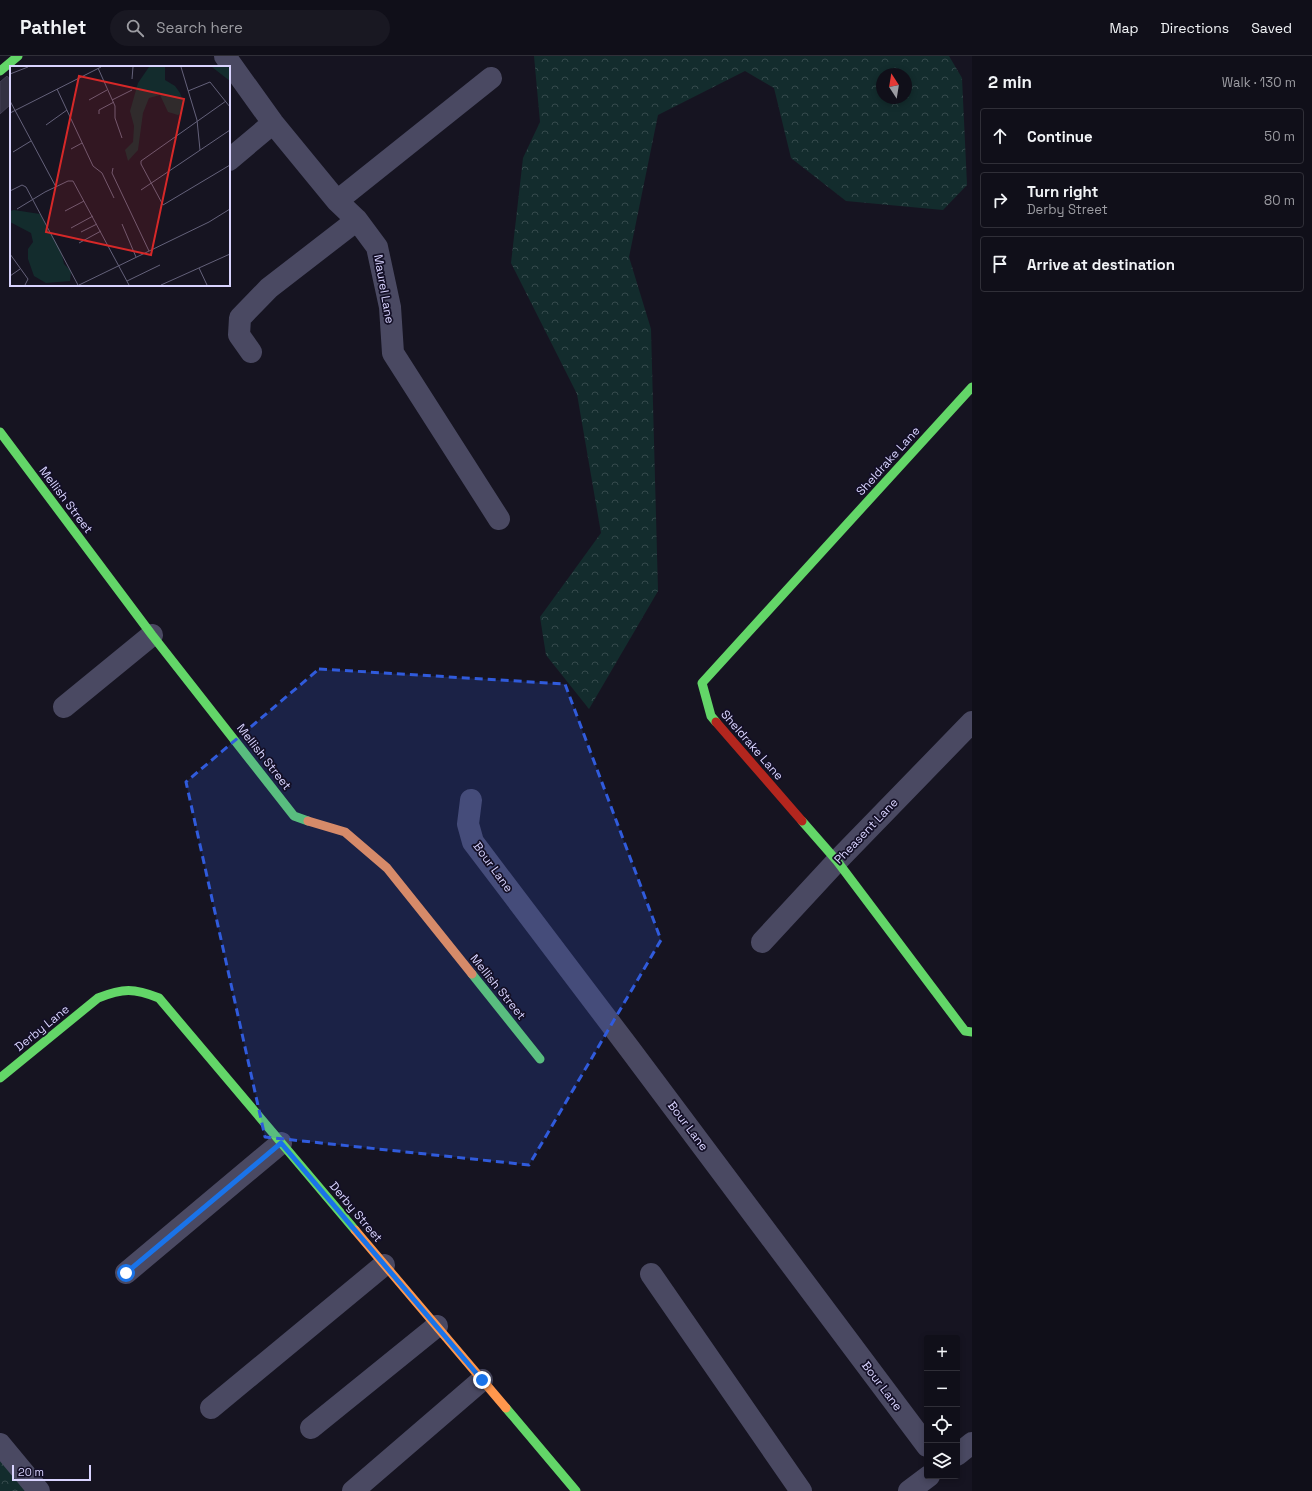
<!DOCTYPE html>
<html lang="en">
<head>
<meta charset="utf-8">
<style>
  :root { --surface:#100f19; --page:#191822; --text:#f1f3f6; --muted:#9c9ca2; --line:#302f38 }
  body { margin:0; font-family:"Space Grotesk",sans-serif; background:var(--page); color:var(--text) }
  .controls { position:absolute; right:12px; bottom:12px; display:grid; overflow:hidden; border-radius:4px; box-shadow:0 2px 6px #0003 }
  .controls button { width:36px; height:36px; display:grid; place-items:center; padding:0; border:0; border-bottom:1px solid var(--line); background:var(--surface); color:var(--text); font:20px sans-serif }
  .compass { position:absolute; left:876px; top:12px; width:36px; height:36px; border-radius:50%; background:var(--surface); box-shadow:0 2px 6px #0003; rotate:348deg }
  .scale { position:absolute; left:12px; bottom:10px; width:79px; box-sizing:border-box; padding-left:4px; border:2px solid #d9d4ff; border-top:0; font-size:11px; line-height:14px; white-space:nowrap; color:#d9d4ff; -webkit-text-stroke:3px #130f26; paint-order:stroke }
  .stop { position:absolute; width:12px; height:12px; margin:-9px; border:3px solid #1a73e8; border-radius:50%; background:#fff }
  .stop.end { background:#1a73e8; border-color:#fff; box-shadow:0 1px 4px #0008 }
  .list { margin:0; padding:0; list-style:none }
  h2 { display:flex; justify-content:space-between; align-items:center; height:52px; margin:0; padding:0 16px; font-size:17px }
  h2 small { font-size:13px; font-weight:400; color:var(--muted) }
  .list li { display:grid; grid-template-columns:26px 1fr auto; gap:12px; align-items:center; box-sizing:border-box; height:56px; margin:0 8px 8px; padding:0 8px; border:1px solid var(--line); border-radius:4px }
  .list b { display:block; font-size:15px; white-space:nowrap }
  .list p { margin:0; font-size:13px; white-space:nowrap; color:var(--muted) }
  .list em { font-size:13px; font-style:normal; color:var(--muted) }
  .icon { flex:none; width:22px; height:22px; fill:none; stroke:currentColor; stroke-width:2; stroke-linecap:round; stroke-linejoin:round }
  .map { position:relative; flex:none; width:972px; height:1435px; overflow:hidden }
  header { display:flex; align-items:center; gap:24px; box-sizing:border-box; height:56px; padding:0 20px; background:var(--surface); border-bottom:1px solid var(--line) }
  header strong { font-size:19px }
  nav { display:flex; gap:22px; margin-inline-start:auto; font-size:14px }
  .search { width:280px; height:36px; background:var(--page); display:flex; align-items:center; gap:10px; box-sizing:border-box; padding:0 14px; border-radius:22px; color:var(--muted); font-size:15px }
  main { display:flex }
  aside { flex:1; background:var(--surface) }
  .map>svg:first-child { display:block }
  .forest { fill:url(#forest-crowns); fill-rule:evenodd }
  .building { fill:#343243; stroke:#433f54 }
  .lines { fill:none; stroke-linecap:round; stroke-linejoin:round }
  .street { stroke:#4a4962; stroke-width:22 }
  .fast { stroke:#63d668; stroke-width:9 }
  .slow { stroke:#ff974d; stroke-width:9 }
  .jam { stroke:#b3261e; stroke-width:9 }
  .route { stroke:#1a73e8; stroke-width:5 }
  .marked { fill:#305bdc; fill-opacity:0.2; stroke:#305bdc; stroke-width:3; stroke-dasharray:8 5; stroke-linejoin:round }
  .labels { text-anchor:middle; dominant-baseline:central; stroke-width:3.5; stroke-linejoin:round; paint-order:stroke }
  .street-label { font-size:12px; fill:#d9d4ff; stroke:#130f26 }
  .inset-road { fill:none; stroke:#64617a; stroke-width:1 }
  .view { fill:#d62828; fill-opacity:0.15; stroke:#d62828; stroke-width:2 }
  .inset-edge { fill:none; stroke:#d9d4ff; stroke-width:2 }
</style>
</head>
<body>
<header>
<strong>Pathlet</strong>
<div class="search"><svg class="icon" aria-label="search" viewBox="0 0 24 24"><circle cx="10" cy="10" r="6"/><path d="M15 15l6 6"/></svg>Search here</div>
<nav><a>Map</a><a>Directions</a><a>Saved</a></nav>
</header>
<main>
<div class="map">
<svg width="972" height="1435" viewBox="0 0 972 1435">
  <defs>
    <pattern id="forest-crowns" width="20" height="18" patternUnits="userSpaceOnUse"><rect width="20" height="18" fill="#132c2d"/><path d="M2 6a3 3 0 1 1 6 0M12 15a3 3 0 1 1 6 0" fill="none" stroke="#354a4c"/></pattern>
  </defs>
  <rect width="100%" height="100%" fill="#161421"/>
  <path class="forest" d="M534,0H949L962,22L967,129L943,154L846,145L791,102L774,32L745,15L658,59L629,201L651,273L658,535L589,653L546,599L540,561L601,477L577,338L511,207L523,102L540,66ZM882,18H906V42H882Z
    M0,1397L33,1435H0Z"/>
  <path class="building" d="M7,20L11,25V48L0,58V26Z"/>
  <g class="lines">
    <path class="street" d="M225,0L273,67L337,145L357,164L377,191L390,251L393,297L499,463
      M229,104L273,67
      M337,145L491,22
      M251,296L239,279L240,262L269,232L357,164
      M64,651L152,579
      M471,744L468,768L473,786L629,992L927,1390
      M762,886L837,805L972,666
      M126,1217L281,1087
      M651,1218L801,1435
      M211,1352L384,1209
      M311,1372L437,1270
      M0,1388L39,1435
      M957,1399L972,1387
      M353,1435L482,1324
      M909,1435L929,1420"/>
    <path class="fast" d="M0,15L18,0
      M0,376L152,579L294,760L308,765
      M716,666L711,660L702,627L972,331
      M802,765L837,805L965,975L972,976
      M472,918L540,1003
      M0,1022L98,942C123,932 134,932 159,942L355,1174
      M506,1352L576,1435"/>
    <path class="slow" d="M308,765L345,776L387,812L472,918
      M355,1174L506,1352"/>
    <path class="jam" d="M716,666L802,765"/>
  </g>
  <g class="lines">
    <path class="route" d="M126,1217L281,1087L482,1324"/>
  </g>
  <path class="marked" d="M319,613L565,628L661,884L529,1109L265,1081L186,726Z"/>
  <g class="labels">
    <g class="street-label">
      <text transform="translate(384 233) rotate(80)">Maurel Lane</text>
      <text transform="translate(888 405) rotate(-48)">Sheldrake Lane</text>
      <text transform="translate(66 444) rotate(53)">Mellish Street</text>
      <text transform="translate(752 689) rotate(49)">Sheldrake Lane</text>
      <text transform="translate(264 701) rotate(52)">Mellish Street</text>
      <text transform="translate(866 775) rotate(-46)">Pheasent Lane</text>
      <text transform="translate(493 811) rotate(54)">Bour Lane</text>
      <text transform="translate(498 931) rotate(51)">Mellish Street</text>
      <text transform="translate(42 972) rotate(-39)">Derby Lane</text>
      <text transform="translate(688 1070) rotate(53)">Bour Lane</text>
      <text transform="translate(356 1156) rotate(50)">Derby Street</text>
      <text transform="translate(882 1330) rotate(53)">Bour Lane</text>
    </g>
  </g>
  <g transform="translate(10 10)">
    <rect width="220" height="220" fill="#161421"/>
    <path d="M139,1H155V14L165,20L170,27L173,35L171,47L168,49L158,46L150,29L139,32L133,47L128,84L118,95L115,84L123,76L124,60L120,45L128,17ZM202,1H220V15ZM4,144L30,148L51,185L54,198L61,205L60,215L36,217L24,210L18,193V183L23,176L21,167L0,156V145Z" fill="#132c2d"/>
    <path class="inset-road" d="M171,1L187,54L190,84M88,2L105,40V52L112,72M0,8L18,1M122,13L123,1M47,23L83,100L92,107L104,132M178,25L200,16L220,41M79,34L97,24M102,34L122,24M0,35L46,121M216,35L131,95V98L153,139L220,99M0,47L91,1M89,48V44L104,36M36,59L57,44M61,83L72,77M3,86L21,75M103,102L102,107L139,185M131,124L220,64M0,125L12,119L16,121L68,219M7,143L35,126L58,115H63L119,219M55,145L74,135M112,158L126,191M61,162L83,150M71,166L87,158M69,177L91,165M0,188L18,213L15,219M189,202L197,219M0,210L10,203M117,215L150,199M69,219L199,156L220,143M151,219L220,188"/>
    <path class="view" d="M69,10L174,33L141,189L36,166Z"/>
    <rect width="220" height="220" class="inset-edge"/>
  </g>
</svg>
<div class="controls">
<button>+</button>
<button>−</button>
<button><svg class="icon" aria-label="locate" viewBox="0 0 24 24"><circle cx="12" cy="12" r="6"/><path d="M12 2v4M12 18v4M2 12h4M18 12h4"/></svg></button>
<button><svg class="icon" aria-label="layers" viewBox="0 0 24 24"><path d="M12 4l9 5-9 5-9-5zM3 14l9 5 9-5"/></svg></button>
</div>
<svg class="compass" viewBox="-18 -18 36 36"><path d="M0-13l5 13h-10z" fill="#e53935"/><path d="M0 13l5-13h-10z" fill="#9c9ca2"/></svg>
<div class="scale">20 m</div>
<div class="stop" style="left:126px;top:1217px"></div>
<div class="stop end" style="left:482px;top:1324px"></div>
</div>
<aside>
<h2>2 min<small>Walk · 130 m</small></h2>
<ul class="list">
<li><svg class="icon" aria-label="ahead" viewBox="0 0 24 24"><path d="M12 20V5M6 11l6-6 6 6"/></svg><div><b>Continue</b></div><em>50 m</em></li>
<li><svg class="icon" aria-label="right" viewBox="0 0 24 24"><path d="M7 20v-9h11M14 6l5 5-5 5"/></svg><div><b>Turn right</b><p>Derby Street</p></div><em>80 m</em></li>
<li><svg class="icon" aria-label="arrive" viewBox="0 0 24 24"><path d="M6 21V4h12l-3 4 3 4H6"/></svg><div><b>Arrive at destination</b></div></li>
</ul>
</aside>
</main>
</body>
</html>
